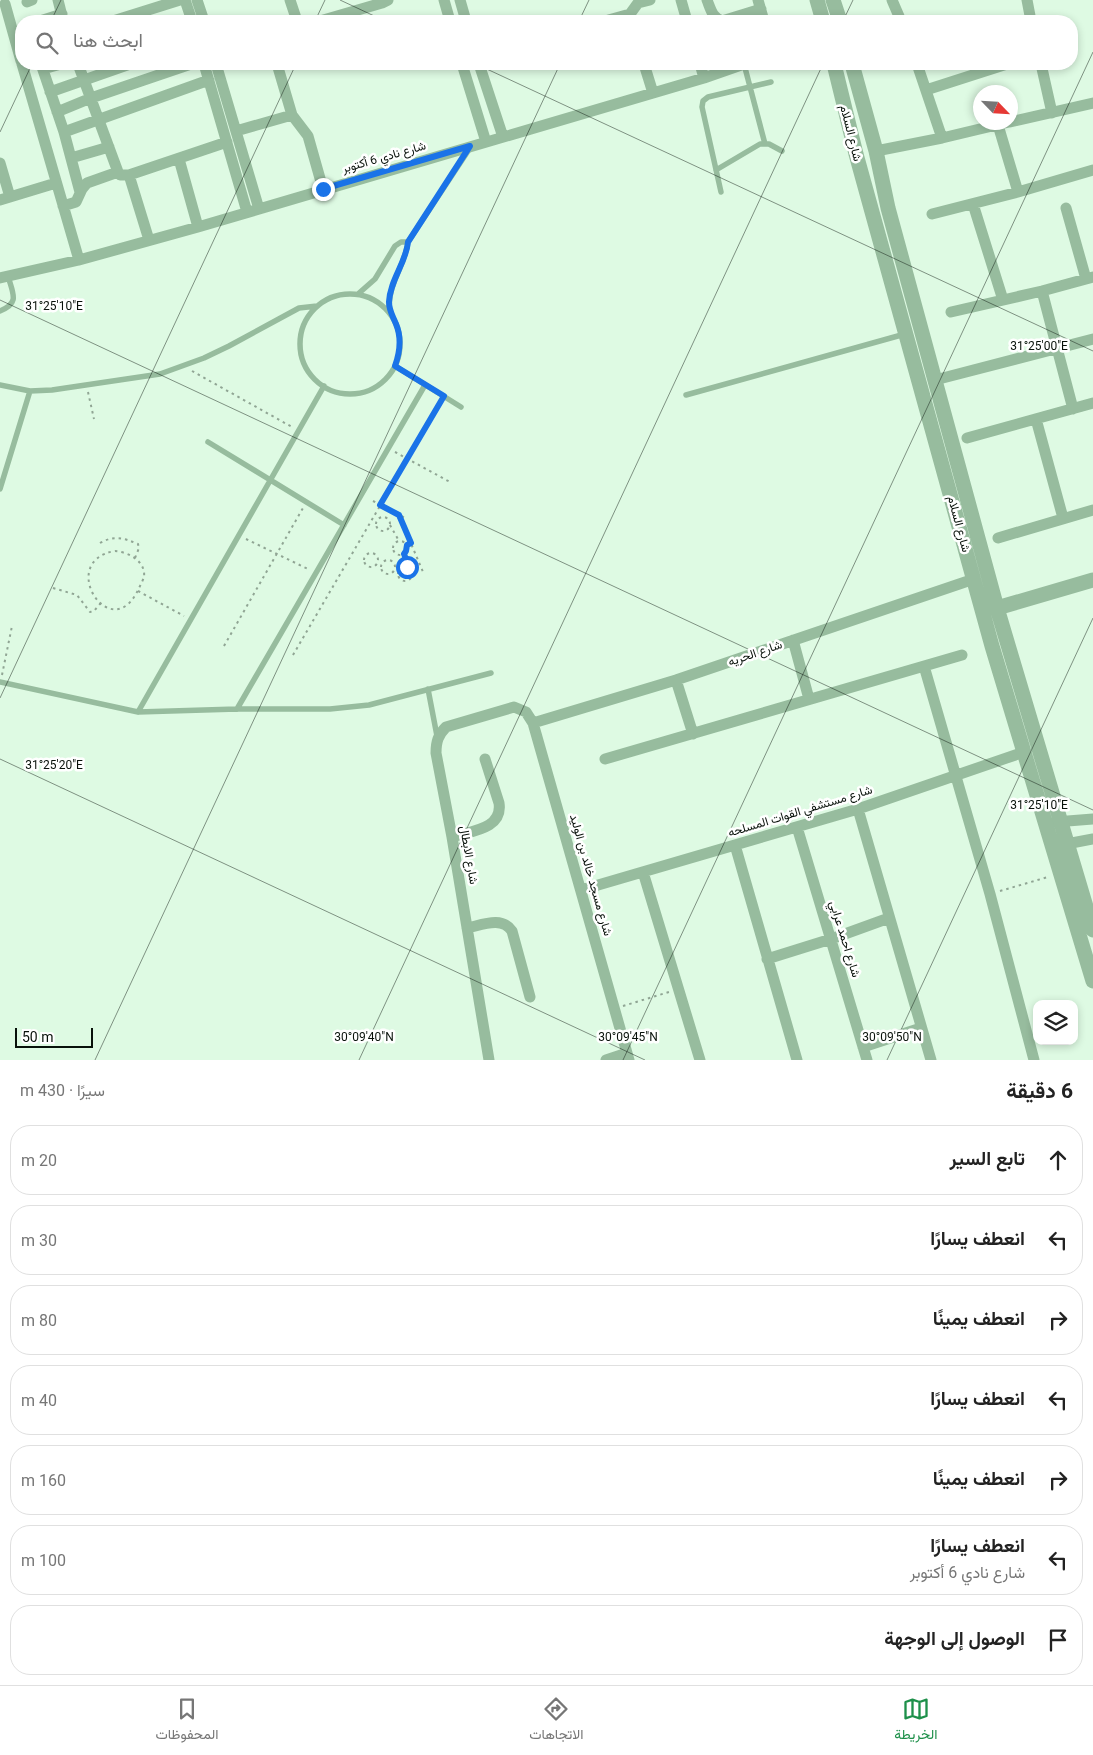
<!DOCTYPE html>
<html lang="ar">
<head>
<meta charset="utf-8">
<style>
  :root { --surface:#fff; --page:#f2f2f2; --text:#222; --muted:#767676; --line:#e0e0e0; --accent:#1e904a }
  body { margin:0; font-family:Roboto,Vazirmatn,sans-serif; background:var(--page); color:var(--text); direction:rtl }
  .controls { position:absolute; right:15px; bottom:15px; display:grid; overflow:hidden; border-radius:10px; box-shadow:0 2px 8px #0003 }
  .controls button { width:45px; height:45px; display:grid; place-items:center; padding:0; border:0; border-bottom:1px solid var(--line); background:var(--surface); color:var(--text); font:25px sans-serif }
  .compass { position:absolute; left:973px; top:85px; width:45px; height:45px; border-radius:50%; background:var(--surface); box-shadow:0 2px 8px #0003; rotate:115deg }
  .scale { position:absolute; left:15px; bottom:12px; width:78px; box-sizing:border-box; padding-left:5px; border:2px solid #08110a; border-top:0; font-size:14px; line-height:18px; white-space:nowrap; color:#08110a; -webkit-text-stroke:4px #fff; paint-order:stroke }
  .stop { position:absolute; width:15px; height:15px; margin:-11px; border:4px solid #1a73e8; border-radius:50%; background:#fff }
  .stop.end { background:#1a73e8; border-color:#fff; box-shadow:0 1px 5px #0008 }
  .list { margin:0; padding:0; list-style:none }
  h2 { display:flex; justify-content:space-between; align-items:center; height:65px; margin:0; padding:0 20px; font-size:21px }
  h2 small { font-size:16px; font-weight:400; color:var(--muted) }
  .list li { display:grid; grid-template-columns:32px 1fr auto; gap:15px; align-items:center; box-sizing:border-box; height:70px; margin:0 10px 10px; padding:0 10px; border:1px solid var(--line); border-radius:20px }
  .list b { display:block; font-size:19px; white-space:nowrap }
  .list p { margin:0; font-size:16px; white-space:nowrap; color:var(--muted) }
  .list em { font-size:16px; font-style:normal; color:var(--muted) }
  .icon { flex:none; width:28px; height:28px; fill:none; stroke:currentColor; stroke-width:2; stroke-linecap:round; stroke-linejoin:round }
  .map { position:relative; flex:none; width:1093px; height:1060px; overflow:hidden; direction:ltr }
  .search { position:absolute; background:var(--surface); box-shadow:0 2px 8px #0003; left:15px; right:15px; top:15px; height:55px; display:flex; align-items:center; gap:12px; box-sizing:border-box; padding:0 18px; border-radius:20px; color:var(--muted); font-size:19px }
  .sheet { height:625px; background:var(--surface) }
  nav { display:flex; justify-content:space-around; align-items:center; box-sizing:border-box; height:70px; border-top:1px solid var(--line); background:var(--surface); font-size:14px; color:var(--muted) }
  nav a { display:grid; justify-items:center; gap:2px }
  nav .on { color:var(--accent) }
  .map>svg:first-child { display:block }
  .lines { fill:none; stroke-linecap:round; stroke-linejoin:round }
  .path { stroke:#90a594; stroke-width:2; stroke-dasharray:2.5 4; stroke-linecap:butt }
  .service { stroke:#97bc9e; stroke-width:5.5 }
  .minor { stroke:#97bc9e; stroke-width:11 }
  .tertiary { stroke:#97bc9e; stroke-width:15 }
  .route { stroke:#1a73e8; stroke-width:6 }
  .ticks { fill:none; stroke:#08110a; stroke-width:1; stroke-opacity:0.45 }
  .labels { text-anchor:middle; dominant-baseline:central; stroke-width:5; stroke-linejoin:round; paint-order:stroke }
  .street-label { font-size:12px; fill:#08110a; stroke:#fff }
  .ticks-label { font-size:12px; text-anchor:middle; fill:#08110a; stroke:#fff; stroke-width:5; stroke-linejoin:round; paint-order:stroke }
</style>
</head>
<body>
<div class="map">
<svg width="1093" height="1060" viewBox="0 0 1093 1060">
  <rect width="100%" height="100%" fill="#defae3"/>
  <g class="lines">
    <path class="path" d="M192,371L292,427
      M88,392L94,419
      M395,452L450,482
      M373,501L405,518
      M399,515L423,572
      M376 524a7 7 0 1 1 14 0a7 7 0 1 1-14 0Z
      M390,525L399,541
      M246,539L310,570
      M393 548a7 7 0 1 1 14 0a7 7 0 1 1-14 0Z
      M100,543C114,535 124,538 138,544L139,548L135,558
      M115,551C128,552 146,561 144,577C143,580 141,584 139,588C112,649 55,561 115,551Z
      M364 560a7 7 0 1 1 14 0a7 7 0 1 1-14 0Z
      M404,555L410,569
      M381 567a7 7 0 1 1 14 0a7 7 0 1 1-14 0Z
      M398 574a7 7 0 1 1 14 0a7 7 0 1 1-14 0Z
      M53,588L77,595L90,612L94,611L100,604
      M138,591L184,616
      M224,646L303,508
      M293,655L440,403
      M2,675L12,626
      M1000,891L1048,877
      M623,1006L669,992"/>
    <path class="service" d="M744,64L765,144
      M716,170L760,144H769L782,151
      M721,192L702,107L703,101L708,97L771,82
      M358,294L375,279L395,246L401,242H408
      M300 344a50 50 0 1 1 100 0a50 50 0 1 1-100 0Z
      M0,311C20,303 13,294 8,276
      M390,314C385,287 405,267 408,242L470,148
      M395,366L461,407
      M0,385L30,391L52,390L160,374L204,358L229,346L299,308L317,306
      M686,395L905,334
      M208,442L344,525
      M0,489L30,391
      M0,682L138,712L237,709H330L369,705L491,673
      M428,689L437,736
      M237,709L425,385
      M138,712L324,386"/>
    <path class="minor" d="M58,0L63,20
      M185,0L192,21
      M197,0L204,21
      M290,0L297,21
      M444,0L450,21
      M460,0L466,21
      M681,0L687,21
      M707,0C711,10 712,17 722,21L761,9
      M758,0L764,21
      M892,0L901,21
      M1027,0L1031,21
      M27,2L32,0
      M5,4L21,61
      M40,21L62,14
      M113,21L180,0
      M320,21L382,3L388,0
      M605,21L630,14L638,3L650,0
      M22,64L79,260
      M41,64L64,132L80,192
      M78,64L118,172L120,175H129L227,142
      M204,64L247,212
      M216,64L259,209
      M277,64L292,115L308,136L323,189
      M462,64L486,142
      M479,64L503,137
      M644,64L653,93
      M700,64L704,78
      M917,64L942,138
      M1041,64L1052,113
      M43,69L61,64
      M926,90L1007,64
      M50,92L130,64
      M57,112L91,98L191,64
      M1010,122L1093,103
      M998,125L1018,192
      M236,131L292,115
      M64,132L209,80
      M876,151L942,138L1009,122
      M71,158L109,147
      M179,159L198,227
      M0,163L10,197
      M129,175L149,240
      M0,200L56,183
      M973,204L1003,300
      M63,206L76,202L82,189L87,183L118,172
      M1066,208L1086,279
      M932,214L1018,192L1093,170
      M0,278L79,260L198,227L704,78L744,64
      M1042,291L1073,409
      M951,312L1042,291L1093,277
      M935,380L1093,339
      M1036,419L1063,518
      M967,438L1093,403
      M998,538L1093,510
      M793,640L809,699
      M924,666L990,894L1034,1060
      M676,680L693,734
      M533,723L676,680L974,579
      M605,759L962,655
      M858,809L931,1060
      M1055,822L1093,819
      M797,827L867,1060
      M452,837C471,831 503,829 499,803L485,759
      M735,845L797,1060
      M1061,845L1093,839
      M643,872L700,1060
      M581,890L858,809L1024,752
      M467,928C482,925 502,916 512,931L530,997
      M767,959L831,939L889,918
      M863,1047L921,1028
      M489,1060L452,837L436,753C436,742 438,735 446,727L514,707L526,712L533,723L629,1060
      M606,1060L627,1053"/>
    <path class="tertiary" d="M817,0L823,21
      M833,0L840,21
      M834,64L856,154L992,646L1093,981
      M852,64L876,151L888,208L997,608L1093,930
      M997,608L1093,580"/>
  </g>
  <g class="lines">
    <path class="route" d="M323,189L470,146L408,242C406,263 390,280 389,302C389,311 393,316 396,324C402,338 400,352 395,366L444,396L380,505L399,515L411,543L407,545L406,551L404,554L410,569L407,567"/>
  </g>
  <path class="ticks" d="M340,0L385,21M51,21L61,0M315,21L325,0M579,21L589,0M843,21L853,0M476,64L1093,351M0,132L32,64M0,300L1093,810M0,698L296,64M0,759L645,1060M95,1060L560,64M359,1060L823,64M623,1060L1093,52M887,1060L1093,618"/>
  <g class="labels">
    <g class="street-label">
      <text transform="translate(851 133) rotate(76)">شارع السلام</text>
      <text transform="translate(384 157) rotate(-16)">شارع نادي 6 أكتوبر</text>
      <text transform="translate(959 524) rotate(75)">شارع السلام</text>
      <text transform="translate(755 653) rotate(-19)">شارع الحريه</text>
      <text transform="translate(800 811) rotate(-17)">شارع مستشفي القوات المسلحه</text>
      <text transform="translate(469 855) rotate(80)">شارع الابطال</text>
      <text transform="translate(591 875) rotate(74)">شارع مسجد خالد بن الوليد</text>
      <text transform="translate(845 939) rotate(73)">شارع احمد عرابي</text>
    </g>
  </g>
  <g class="ticks-label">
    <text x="54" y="310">31°25'10"E</text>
    <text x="1039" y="350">31°25'00"E</text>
    <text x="54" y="769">31°25'20"E</text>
    <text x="1039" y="809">31°25'10"E</text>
    <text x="364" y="1041">30°09'40"N</text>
    <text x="628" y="1041">30°09'45"N</text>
    <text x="892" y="1041">30°09'50"N</text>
  </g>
</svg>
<div class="controls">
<button><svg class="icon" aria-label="layers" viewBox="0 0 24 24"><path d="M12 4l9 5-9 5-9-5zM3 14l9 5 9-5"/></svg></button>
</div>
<svg class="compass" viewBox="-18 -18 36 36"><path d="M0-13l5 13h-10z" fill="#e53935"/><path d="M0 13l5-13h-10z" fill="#767676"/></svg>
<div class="scale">50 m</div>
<div class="stop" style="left:407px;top:567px"></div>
<div class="stop end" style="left:323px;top:189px"></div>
<div class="search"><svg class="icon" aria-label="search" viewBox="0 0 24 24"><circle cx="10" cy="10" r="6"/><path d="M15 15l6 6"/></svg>ابحث هنا</div>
</div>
<section class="sheet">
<h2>6 دقيقة<small>سيرًا · 430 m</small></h2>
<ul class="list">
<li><svg class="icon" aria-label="ahead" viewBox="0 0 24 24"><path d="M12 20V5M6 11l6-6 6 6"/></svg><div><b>تابع السير</b></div><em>20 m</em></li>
<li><svg class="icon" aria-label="left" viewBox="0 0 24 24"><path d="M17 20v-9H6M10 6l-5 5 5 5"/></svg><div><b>انعطف يسارًا</b></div><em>30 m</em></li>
<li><svg class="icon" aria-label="right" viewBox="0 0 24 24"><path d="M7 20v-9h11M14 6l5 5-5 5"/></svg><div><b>انعطف يمينًا</b></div><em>80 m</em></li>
<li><svg class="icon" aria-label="left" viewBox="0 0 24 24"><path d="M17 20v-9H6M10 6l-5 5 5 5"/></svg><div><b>انعطف يسارًا</b></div><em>40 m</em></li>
<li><svg class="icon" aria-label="right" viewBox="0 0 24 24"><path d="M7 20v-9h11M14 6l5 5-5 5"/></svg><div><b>انعطف يمينًا</b></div><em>160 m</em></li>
<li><svg class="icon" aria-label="left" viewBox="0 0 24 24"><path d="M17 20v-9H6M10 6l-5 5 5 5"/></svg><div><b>انعطف يسارًا</b><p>شارع نادي 6 أكتوبر</p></div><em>100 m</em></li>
<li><svg class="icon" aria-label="arrive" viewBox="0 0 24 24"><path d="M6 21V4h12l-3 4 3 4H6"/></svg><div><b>الوصول إلى الوجهة</b></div></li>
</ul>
</section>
<nav>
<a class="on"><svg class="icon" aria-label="map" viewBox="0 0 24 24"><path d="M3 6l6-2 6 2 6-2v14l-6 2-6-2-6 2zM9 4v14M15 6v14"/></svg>الخريطة</a>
<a><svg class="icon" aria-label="directions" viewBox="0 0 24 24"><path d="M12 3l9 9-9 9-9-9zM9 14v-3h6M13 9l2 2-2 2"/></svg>الاتجاهات</a>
<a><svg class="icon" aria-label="saved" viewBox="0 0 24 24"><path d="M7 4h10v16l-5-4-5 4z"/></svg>المحفوظات</a>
</nav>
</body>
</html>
